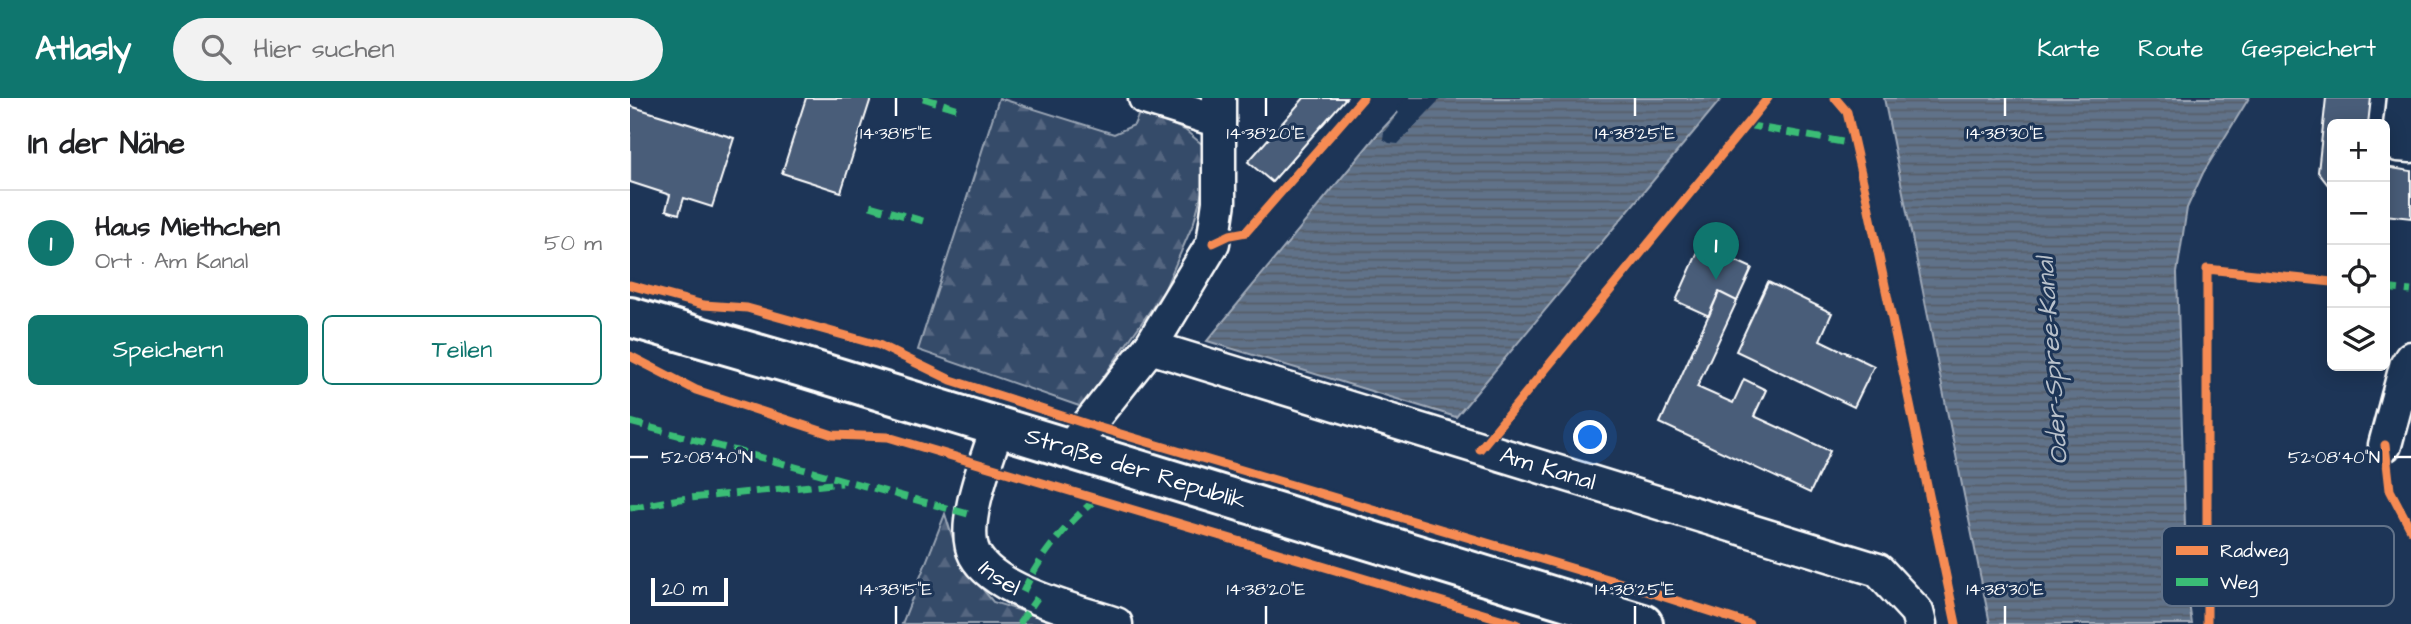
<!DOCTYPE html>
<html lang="de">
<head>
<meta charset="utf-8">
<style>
  :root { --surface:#fff; --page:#f2f2f2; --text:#202124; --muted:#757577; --line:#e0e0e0; --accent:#0f766e }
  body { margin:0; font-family:"Architects Daughter",sans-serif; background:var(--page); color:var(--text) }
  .controls { position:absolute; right:21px; top:21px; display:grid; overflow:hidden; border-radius:10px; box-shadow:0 4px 18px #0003 }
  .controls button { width:63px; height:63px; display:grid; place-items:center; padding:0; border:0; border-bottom:2px solid var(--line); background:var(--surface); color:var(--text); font:35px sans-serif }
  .scale { position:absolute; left:21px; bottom:18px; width:77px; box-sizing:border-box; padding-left:7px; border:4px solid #fff; border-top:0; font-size:19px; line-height:24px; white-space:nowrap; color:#fff; -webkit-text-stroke:5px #1d3557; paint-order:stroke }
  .you { position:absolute; left:961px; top:340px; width:24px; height:24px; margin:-18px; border:5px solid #fff; border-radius:50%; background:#1a73e8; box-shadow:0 0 0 10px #1a73e833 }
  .badge { display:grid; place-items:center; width:46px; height:46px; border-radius:50%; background:var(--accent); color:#fff; font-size:23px; font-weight:700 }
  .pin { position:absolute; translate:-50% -58px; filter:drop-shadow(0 2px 4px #0008) }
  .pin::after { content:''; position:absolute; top:37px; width:24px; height:21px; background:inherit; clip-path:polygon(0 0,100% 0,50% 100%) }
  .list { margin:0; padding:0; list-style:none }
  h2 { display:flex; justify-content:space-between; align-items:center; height:91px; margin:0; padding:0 28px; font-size:30px }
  h2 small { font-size:23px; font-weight:400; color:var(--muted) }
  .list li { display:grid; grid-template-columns:46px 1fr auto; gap:21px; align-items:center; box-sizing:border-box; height:105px; padding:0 28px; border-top:2px solid var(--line) }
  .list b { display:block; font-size:26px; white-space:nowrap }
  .list p { margin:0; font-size:23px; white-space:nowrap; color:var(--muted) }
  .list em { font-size:23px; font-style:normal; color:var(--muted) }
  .actions { display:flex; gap:14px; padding:21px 28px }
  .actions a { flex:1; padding:16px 0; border:2px solid var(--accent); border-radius:10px; text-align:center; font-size:24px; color:var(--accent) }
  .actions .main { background:var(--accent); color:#fff }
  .icon { flex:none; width:38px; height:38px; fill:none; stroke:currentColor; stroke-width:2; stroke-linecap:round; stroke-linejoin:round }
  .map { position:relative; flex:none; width:1781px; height:526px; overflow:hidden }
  header { display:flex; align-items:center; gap:42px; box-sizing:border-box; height:98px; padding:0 35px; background:var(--accent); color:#fff }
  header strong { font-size:33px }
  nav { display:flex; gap:38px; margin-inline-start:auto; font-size:24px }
  .search { width:490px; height:63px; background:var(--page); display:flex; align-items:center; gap:18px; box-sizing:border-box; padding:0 24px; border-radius:38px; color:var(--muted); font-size:26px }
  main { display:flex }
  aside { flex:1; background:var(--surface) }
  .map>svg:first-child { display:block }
  .forest { fill:url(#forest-firs); stroke:#9aa5b4; stroke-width:2 }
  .water { fill:url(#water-rules); stroke:#a0aab8; stroke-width:2 }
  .pier { fill:#1d3557 }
  .building { fill:#4a5d79; stroke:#fff; stroke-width:2 }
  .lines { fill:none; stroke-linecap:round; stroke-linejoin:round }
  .minor-casing { stroke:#fff; stroke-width:37 }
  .major-casing { stroke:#fff; stroke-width:44 }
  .minor { stroke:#1d3557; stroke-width:32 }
  .major { stroke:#1d3557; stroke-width:38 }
  .quiet { stroke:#3abd76; stroke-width:7; stroke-dasharray:14 7; stroke-linecap:butt }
  .cycleway-casing { stroke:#1d3557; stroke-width:13 }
  .cycleway { stroke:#f68b52; stroke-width:9 }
  .ticks { fill:none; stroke:#fff; stroke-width:2.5 }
  .labels { text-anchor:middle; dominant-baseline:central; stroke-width:6; stroke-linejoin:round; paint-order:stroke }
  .street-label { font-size:24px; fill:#fff; stroke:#1d3557 }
  .water-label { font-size:26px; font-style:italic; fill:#b8c0ca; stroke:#1d3557 }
  .key { fill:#1d3557; stroke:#617289; stroke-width:2 }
  .key-label { font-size:19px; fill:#fff }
  .ticks-label { font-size:18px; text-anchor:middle; fill:#fff; stroke:#1d3557; stroke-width:6; stroke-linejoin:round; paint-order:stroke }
</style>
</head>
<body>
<header>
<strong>Atlasly</strong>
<div class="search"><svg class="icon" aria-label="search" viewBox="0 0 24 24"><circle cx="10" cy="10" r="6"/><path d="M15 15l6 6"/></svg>Hier suchen</div>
<nav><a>Karte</a><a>Route</a><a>Gespeichert</a></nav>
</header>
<main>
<aside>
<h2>In der Nähe<small></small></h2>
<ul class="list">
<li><span class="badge">1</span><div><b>Haus Miethchen</b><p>Ort · Am Kanal</p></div><em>50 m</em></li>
</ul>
<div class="actions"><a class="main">Speichern</a><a>Teilen</a></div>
</aside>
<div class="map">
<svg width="1781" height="526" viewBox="0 0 1781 526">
  <defs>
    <pattern id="forest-firs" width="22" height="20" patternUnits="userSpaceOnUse" patternTransform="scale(1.75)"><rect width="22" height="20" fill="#364b69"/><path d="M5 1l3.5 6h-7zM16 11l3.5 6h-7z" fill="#546680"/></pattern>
    <pattern id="water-rules" width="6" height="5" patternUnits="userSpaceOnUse" patternTransform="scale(1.75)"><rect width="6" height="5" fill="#617289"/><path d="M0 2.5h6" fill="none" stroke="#555d67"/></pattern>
  </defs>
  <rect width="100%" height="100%" fill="#1d3557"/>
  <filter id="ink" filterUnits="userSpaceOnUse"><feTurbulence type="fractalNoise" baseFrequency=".0143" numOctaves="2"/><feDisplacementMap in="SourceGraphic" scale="14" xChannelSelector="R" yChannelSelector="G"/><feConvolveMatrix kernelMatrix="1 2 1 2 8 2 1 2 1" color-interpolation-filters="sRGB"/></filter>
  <g filter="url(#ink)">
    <path class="forest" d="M369,0L484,36L504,27L510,13L555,32L573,47L579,68L564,124L534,193L452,309L288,252Z
      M315,416L330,463L363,504L432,526H272Z"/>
    <path class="water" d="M781,0H1092L826,319L577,243L746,38Z
      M1254,0H1619L1573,75L1557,110L1547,175L1557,491L1562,526H1360Z"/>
    <path class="pier" d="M776,0H811L768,46L759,45L753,41L754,34L769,15L766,12Z"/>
    <path class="building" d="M176,0H241L211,94L152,75Z
      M674,0H716L642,84L618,64Z
      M1696,0H1741L1738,26H1702V92L1688,74Z
      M0,8L104,40L82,109L54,100L49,116L36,112L40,97L0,84Z
      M1755,69L1781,73V120L1755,117Z
      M1071,147L1122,170L1107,203L1089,194L1079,218L1046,203Z
      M1138,184L1202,215L1190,242L1244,268L1224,309L1106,253Z
      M1089,194L1107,203L1067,289L1103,305L1114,281L1136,292L1124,318L1200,353L1180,395L1030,325Z"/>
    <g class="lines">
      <defs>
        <g id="minor">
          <path d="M515,0L589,23"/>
          <path d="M1773,0L1768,47L1781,48"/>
          <path id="s1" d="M520,249L1248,472L1287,514L1290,526"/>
          <path id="s2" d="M368,328C358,358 329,428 345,457C365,494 448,513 486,526"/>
          <path d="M1755,347L1776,268L1781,260"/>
          <path d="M439,351L520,249L583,145L589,104V0"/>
        </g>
        <g id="major">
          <path id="s3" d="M0,219L169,268L1013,526"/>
        </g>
      </defs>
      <use href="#minor" class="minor-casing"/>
      <use href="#major" class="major-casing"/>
      <use href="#minor" class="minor"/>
      <use href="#major" class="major"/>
      <path class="quiet" d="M293,0L329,11
        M1116,27L1224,46
        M240,108L293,123
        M1755,190L1781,193
        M0,324L342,417
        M0,410L50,401L212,385
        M393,494C411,456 435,428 466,401
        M389,526L407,500"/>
      <defs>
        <path id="cycleway" d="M1205,0L1217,14L1236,97L1326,526
          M583,145L600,137L616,134L733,0
          M0,187L74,207L117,210L249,247L321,282L457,326L988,484L1119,526
          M0,258L66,292L203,337L258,339L887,526
          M1755,347L1760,392L1781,432
          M850,351L1138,0
          M1577,526V171L1702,184"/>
      </defs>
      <use href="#cycleway" class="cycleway-casing"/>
      <use href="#cycleway" class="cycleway"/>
    </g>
  </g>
  <path class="ticks" d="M266,0V18M636,0V18M1005,0V18M1375,0V18M0,359H18M1764,359H1781M266,508V526M636,508V526M1005,508V526M1375,508V526"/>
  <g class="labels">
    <g class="street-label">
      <text stroke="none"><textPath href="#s3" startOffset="528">Straße der Republik</textPath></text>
      <text stroke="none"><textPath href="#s1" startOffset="416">Am Kanal</textPath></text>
      <text stroke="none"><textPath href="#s2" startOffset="168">Insel</textPath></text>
    </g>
    <g class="water-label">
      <text transform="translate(1422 263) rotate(-94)">Oder-Spree-Kanal</text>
    </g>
  </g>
  <rect x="1532" y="428" width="232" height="80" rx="10" class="key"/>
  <rect x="1546" y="448" width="32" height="9" fill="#f68b52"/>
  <rect x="1546" y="480" width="32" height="8" fill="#3abd76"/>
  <g class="key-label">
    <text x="1590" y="459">Radweg</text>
    <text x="1590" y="491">Weg</text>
  </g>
  <g class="ticks-label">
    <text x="266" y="41">14°38'15"E</text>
    <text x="636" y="41">14°38'20"E</text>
    <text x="1005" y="41">14°38'25"E</text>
    <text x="1375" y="41">14°38'30"E</text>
    <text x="77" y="365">52°08'40"N</text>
    <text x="1704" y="365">52°08'40"N</text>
    <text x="266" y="497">14°38'15"E</text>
    <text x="636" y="497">14°38'20"E</text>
    <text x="1005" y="497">14°38'25"E</text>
    <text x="1375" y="497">14°38'30"E</text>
  </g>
</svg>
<div class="controls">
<button>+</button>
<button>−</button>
<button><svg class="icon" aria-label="locate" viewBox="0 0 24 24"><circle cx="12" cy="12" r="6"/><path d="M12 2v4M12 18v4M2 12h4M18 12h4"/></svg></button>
<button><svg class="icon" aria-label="layers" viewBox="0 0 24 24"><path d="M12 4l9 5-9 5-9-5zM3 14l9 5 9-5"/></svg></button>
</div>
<div class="scale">20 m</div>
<div class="you"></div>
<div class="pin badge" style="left:1086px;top:182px">1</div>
</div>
</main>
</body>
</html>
